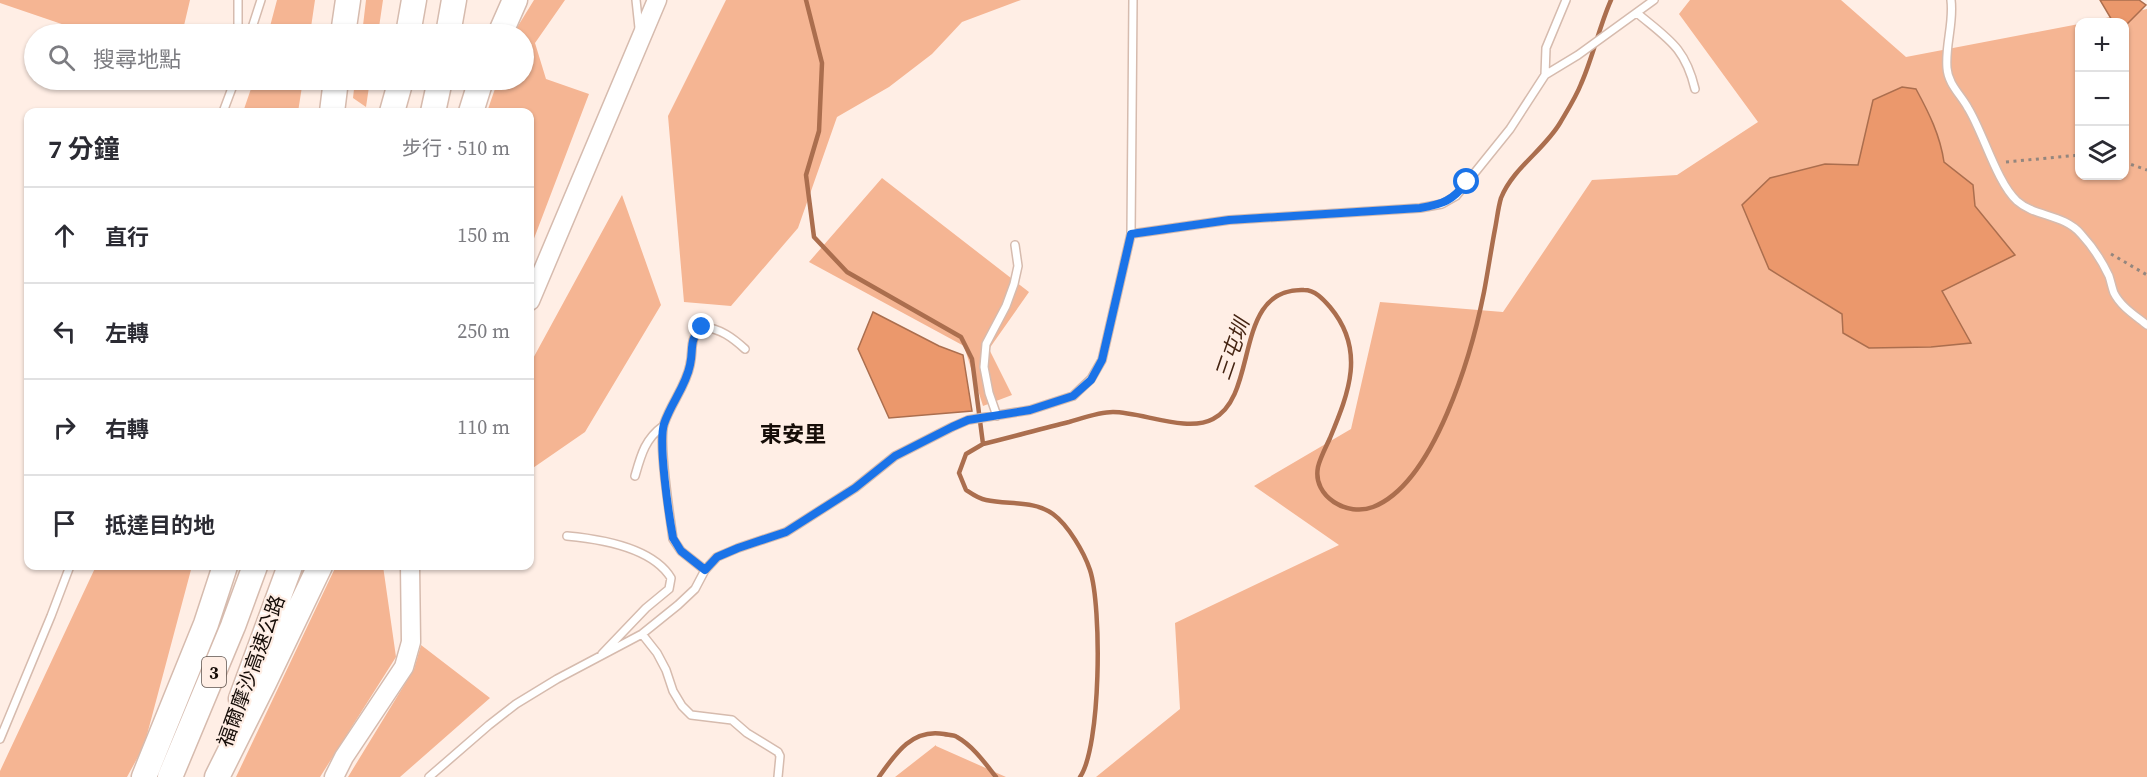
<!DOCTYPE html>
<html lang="zh-TW">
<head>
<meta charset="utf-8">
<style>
  :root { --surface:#fff; --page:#f2f2f3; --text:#2b2b33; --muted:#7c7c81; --line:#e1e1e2 }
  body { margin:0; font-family:"Source Serif 4","Noto Sans TC",serif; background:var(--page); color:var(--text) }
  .controls { position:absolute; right:18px; top:18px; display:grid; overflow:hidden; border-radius:12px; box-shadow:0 2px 4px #0004 }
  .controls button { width:54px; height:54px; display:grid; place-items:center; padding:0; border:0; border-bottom:2px solid var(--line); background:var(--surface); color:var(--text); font:30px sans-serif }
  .stop { position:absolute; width:18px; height:18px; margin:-14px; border:4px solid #1a73e8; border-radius:50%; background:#fff }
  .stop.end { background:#1a73e8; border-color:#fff; box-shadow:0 2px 6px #0008 }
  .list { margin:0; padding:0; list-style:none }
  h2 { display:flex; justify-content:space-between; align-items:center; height:78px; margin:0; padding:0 24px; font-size:26px }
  h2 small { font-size:20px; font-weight:400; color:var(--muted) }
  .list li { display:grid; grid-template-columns:39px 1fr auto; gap:18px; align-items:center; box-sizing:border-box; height:96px; padding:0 24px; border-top:2px solid var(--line) }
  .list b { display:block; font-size:22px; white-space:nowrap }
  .list em { font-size:20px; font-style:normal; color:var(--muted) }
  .icon { flex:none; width:33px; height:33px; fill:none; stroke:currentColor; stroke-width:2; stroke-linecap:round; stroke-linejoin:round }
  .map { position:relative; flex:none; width:2147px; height:777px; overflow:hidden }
  .search { position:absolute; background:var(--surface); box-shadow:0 2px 4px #0004; left:24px; top:24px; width:510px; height:66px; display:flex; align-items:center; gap:15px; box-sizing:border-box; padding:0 21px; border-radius:33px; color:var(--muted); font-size:22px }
  .panel { position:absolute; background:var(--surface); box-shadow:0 2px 4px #0004; left:24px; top:108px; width:510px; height:462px; border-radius:12px }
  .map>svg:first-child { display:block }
  .green { fill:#f5b593 }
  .water { fill:#eb986c; stroke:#ab6e4e; stroke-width:1.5 }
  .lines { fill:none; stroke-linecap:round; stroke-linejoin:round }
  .stream { stroke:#ab6e4e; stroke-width:4.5 }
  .lane-casing { stroke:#d6bbae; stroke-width:10 }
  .secondary-casing { stroke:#d6bbae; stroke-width:21 }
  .highway-casing { stroke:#d6bbae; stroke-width:27 }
  .path { stroke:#93867e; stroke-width:3; stroke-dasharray:3 4.5; stroke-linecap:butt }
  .lane { stroke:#fff; stroke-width:7 }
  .secondary { stroke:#fff; stroke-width:18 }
  .highway { stroke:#fff; stroke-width:24 }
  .route { stroke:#1a73e8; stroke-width:8 }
  .labels { text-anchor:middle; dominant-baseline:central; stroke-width:4.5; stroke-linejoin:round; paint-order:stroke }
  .shield { fill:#ffeee5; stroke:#5c504a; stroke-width:1.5 }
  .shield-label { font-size:18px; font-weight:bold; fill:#160d08 }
  .street-label { font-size:20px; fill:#160d08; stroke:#ffeee5 }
  .water-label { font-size:21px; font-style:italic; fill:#452412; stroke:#ffeee5 }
  .quarter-label { font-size:22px; font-weight:bold; fill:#160d08; stroke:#ffeee5 }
</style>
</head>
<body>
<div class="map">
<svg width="2147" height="777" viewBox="0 0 2147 777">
  <rect width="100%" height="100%" fill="#ffeee5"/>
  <path class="green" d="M0,0H190L182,34H91L0,3Z
    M277,0H315L310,34H268Z
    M366,0H383L378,34H362Z
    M534,0H565L535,43L546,79L589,94L530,249V112H487L498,80H524V34H513Z
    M726,0H1021L962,22L932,54L889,87L837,117L798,228L731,306L684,302L668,116Z
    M1690,0H1841L1906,57L2079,24L2080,176H2124V22H2087L2147,9V777H1096L1180,709L1175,623L1339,545L1254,486L1351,429L1380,302L1503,312L1592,180L1677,175L1758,122L1679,14Z
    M254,80H303L298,112H243Z
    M355,80H370L366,107L353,98Z
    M882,178L1029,292L989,349L1012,395L983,406L964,346L809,262Z
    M622,195L661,305L585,432L530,470V364Z
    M96,566H192L144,746L127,777H0V771Z
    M336,566H383L396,657L320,777H236Z
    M421,645L490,698L400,777H348L414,669Z
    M936,745V746L1006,777H895Z"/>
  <path class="water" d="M2100,0H2139L2146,5L2125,26L2124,22H2113Z
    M1902,87L1916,89C1929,113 1940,135 1944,162L1973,185L1975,206L2015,255L1942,291L1971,343L1931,347L1869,348L1843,333L1842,314L1769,269L1742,205L1770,178L1825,164L1858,165L1873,100Z
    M873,312L939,346L963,355L972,411L889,418L858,349Z"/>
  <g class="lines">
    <path class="stream" d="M806,0L822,63L819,131L806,175L814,237L847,272L961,337L972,359L983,444
      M879,777C895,754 912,728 944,734C948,735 954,735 957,737C973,746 985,763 996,777
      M1080,777C1101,747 1102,607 1090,570C1084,552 1068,525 1053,514C1034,500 1008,505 986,500C979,499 972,494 966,490L959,473L966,454L983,444C1012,437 1040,429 1069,422C1083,418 1099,412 1113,412C1142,412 1187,433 1213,419C1260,395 1232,287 1304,290C1315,290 1323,299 1330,307C1366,350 1349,392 1330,438C1326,447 1320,458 1318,467C1312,497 1348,517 1373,507C1435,483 1472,352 1484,292C1488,271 1491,250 1495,229C1497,219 1498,208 1501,198C1513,168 1544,150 1560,123C1567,111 1576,97 1581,84C1593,57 1599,27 1611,0"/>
    <defs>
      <path id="lane" d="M238,0V34
        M636,0L639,28
        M1951,0C1954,23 1945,45 1947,68C1948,84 1961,95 1968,108C1983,132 1997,183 2017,201C2035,217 2064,214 2081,234C2092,246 2102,261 2109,276C2111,282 2112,288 2114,293C2121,307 2136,316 2147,325
        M1637,13C1668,39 1685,47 1695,89
        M250,34L261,0
        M1545,75L1546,48L1566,0
        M223,112L235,80
        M1131,234L1229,220L1420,208L1442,204L1456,196L1510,129L1545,75L1578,55L1654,0
        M997,416L989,393L984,367L986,344L1006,306L1014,284L1018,266L1015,245
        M635,476C641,455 645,439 663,426
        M567,536C600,539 652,547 671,578L669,589L646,608L602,654
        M705,570L681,551L673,539C670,516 658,443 664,424C671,403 686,386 690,365C694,348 688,341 702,327C720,328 733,338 745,349
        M642,634L657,653L666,670L673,691L682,706L691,715L732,720L747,733L778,752L780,756L778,777
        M0,739L51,616L70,566
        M429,777L489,725L516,704L557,679L642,634L678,605L695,589L705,570L717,557L738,548L786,532L855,488L895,456L952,427L968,420L1030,410L1073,396L1091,379L1102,360L1131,234L1133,0"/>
      <path id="secondary" d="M530,301L657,0
        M334,777L344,757L404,667L411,642L410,566"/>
      <path id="highway" d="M343,34L348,0
        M408,34L414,0
        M448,34L454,0
        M500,34L515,0
        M332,112L336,80
        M392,112L401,80
        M433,112L440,80
        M471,112L481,80
        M241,699L290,566
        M144,777L206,624L225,566
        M170,777L233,626L255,566
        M217,777L264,683L320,566"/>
    </defs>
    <use href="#lane" class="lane-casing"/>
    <use href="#secondary" class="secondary-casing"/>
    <use href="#highway" class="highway-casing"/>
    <path class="path" d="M2006,162L2080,155
      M2124,162L2147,170
      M2111,254L2147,275"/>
    <use href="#lane" class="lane"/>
    <use href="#secondary" class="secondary"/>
    <use href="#highway" class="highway"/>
  </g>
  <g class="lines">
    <path class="route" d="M702,327C688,341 694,348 690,365C686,386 671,403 664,424C658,443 669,516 673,538L681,551L705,570L717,557L738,548L786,532L855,488L895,456L952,427L968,420L1030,410L1073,396L1091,380L1102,360L1131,234L1229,220L1420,208C1443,204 1452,201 1467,182"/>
  </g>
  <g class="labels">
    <rect class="shield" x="202" y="657" width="24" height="30" rx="4.5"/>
    <g class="shield-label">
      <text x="214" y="672">3</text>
    </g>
    <g class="street-label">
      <text transform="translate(251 671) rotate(-70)">福爾摩沙高速公路</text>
    </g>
    <g class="water-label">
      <text transform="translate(1232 349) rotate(-71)">三屯圳</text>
    </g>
    <g class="quarter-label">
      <text x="793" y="434">東安里</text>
    </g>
  </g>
</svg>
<div class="controls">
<button>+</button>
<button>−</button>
<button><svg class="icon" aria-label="layers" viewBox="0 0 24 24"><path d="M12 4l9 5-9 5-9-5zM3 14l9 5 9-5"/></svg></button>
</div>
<div class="stop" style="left:1467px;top:182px"></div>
<div class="stop end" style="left:702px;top:327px"></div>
<div class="search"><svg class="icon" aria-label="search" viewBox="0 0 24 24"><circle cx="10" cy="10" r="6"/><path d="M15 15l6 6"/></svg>搜尋地點</div>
<section class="panel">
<h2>7 分鐘<small>步行 · 510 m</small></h2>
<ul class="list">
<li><svg class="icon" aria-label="ahead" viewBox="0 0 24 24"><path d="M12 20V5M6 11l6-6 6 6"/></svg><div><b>直行</b></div><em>150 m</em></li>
<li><svg class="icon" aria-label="left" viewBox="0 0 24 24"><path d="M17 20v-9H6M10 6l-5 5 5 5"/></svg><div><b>左轉</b></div><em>250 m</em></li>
<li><svg class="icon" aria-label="right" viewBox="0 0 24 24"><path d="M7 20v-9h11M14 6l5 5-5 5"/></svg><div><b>右轉</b></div><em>110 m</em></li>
<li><svg class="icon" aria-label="arrive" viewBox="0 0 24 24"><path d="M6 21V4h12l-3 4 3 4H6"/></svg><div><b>抵達目的地</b></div></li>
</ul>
</section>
</div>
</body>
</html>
